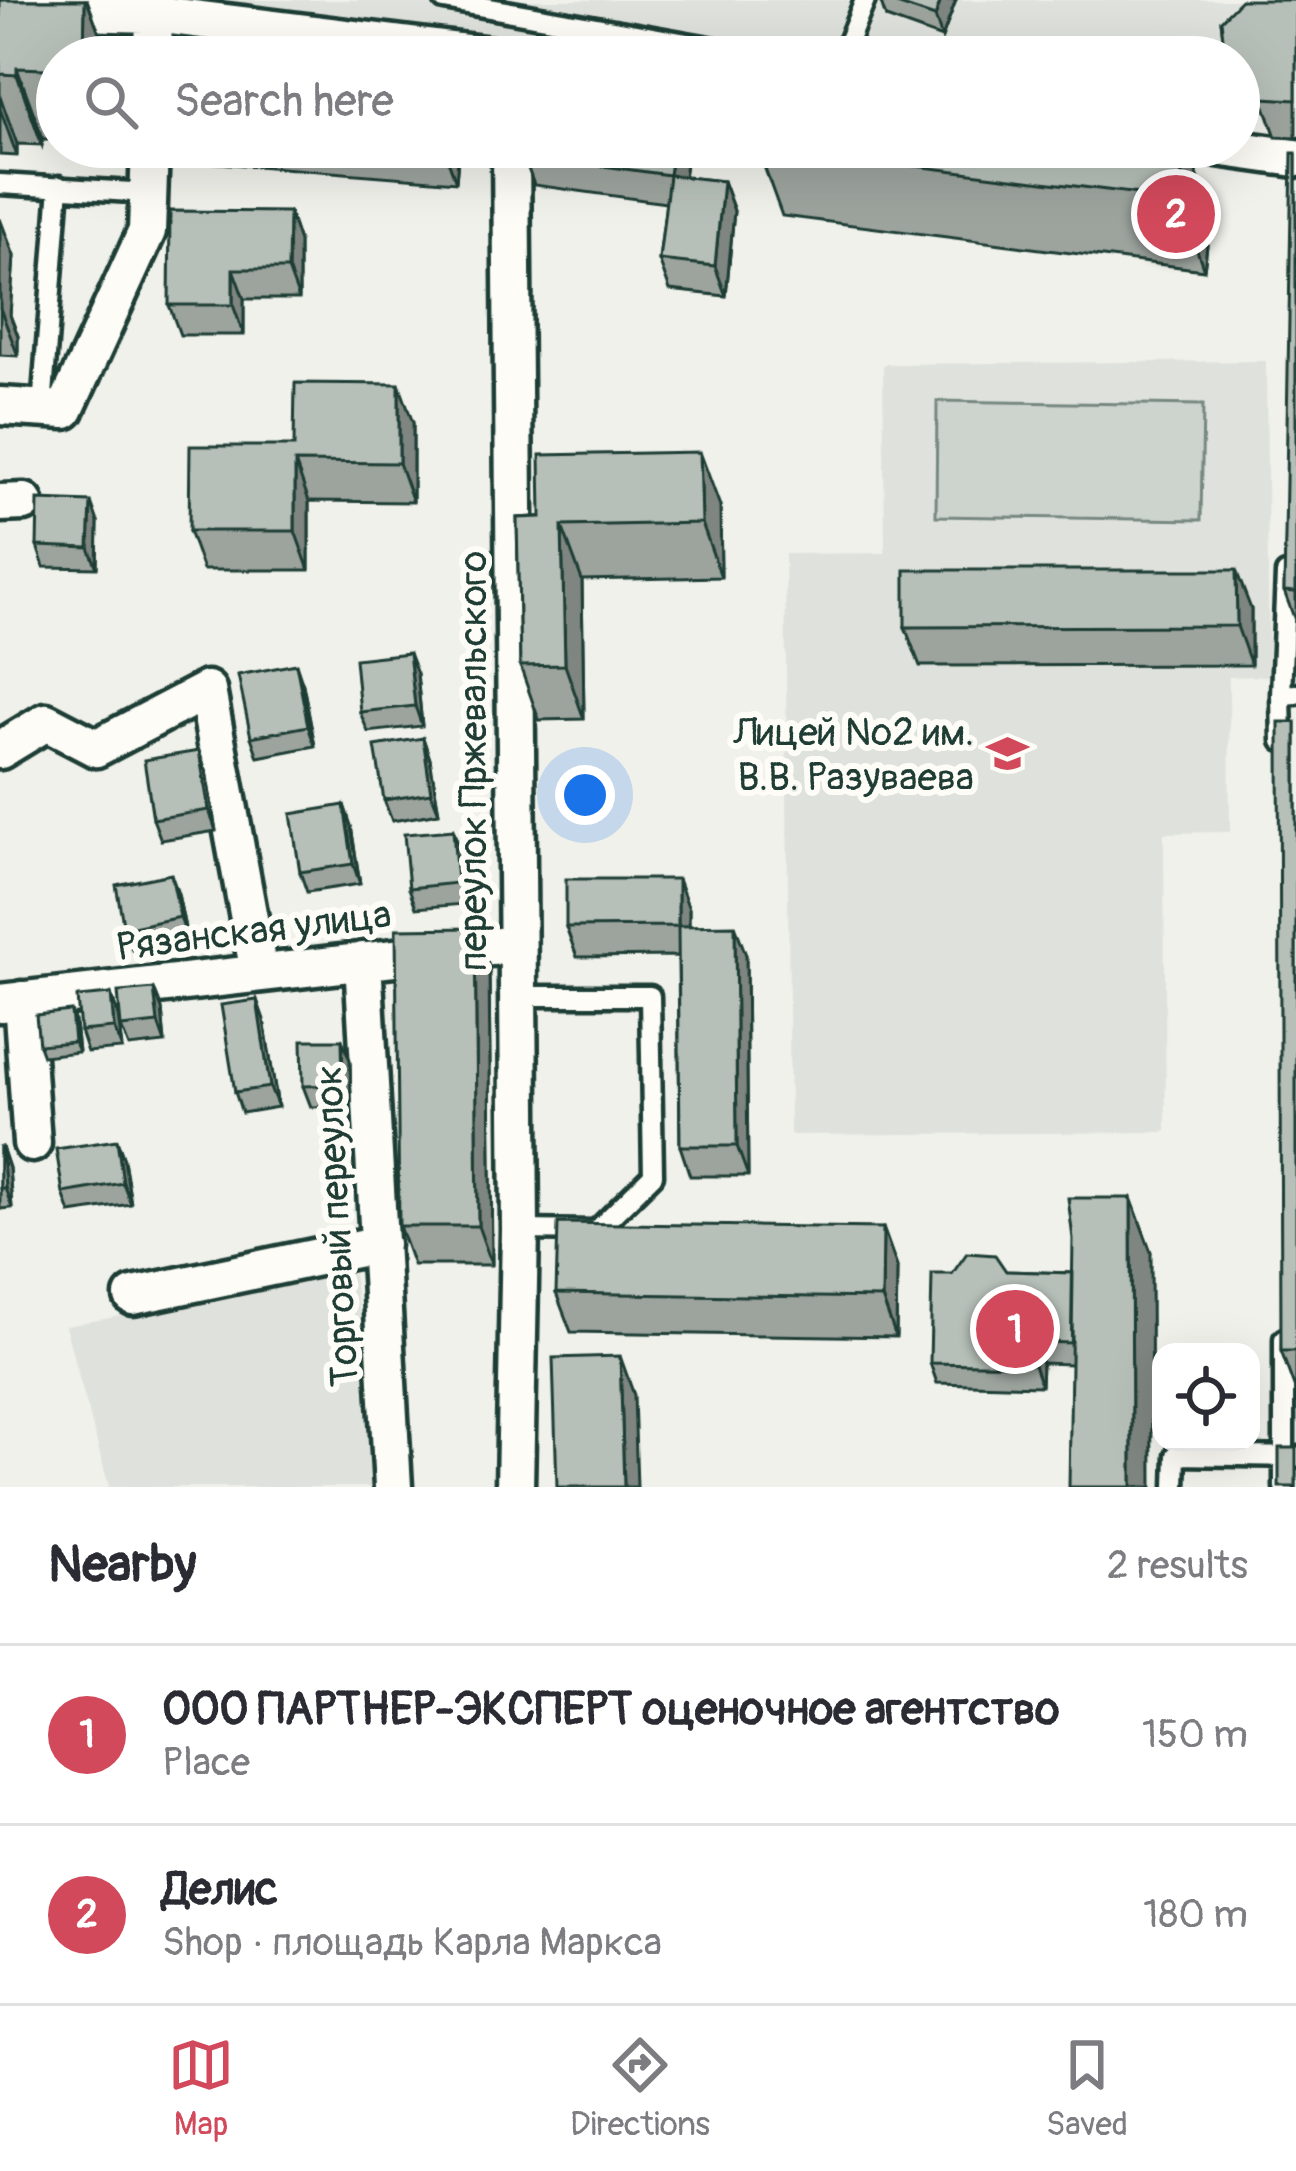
<!DOCTYPE html>
<html lang="en">
<head>
<meta charset="utf-8">
<style>
  :root { --surface:#fff; --page:#f2f2f3; --text:#2b2b33; --muted:#7c7c81; --line:#e1e1e2; --accent:#d1495b }
  body { margin:0; font-family:Pangolin,sans-serif; background:var(--page); color:var(--text) }
  .controls { position:absolute; right:36px; bottom:36px; display:grid; overflow:hidden; border-radius:24px; box-shadow:0 12px 48px #0002 }
  .controls button { width:108px; height:108px; display:grid; place-items:center; padding:0; border:0; border-bottom:3px solid var(--line); background:var(--surface); color:var(--text); font:60px sans-serif }
  .you { position:absolute; left:585px; top:795px; width:42px; height:42px; margin:-30px; border:9px solid #fff; border-radius:50%; background:#1a73e8; box-shadow:0 0 0 18px #1a73e833 }
  .badge { display:grid; place-items:center; width:78px; height:78px; border-radius:50%; background:var(--accent); color:#fff; font-size:39px; font-weight:700 }
  .pin { position:absolute; translate:-50% -50%; border:6px solid #fff; box-shadow:0 3px 12px #0006 }
  .list { margin:0; padding:0; list-style:none }
  h2 { display:flex; justify-content:space-between; align-items:center; height:156px; margin:0; padding:0 48px; font-size:51px }
  h2 small { font-size:39px; font-weight:400; color:var(--muted) }
  .list li { display:grid; grid-template-columns:78px 1fr auto; gap:36px; align-items:center; box-sizing:border-box; height:180px; padding:0 48px; border-top:3px solid var(--line) }
  .list b { display:block; font-size:45px; white-space:nowrap }
  .list p { margin:0; font-size:39px; white-space:nowrap; color:var(--muted) }
  .list em { font-size:39px; font-style:normal; color:var(--muted) }
  .icon { flex:none; width:66px; height:66px; fill:none; stroke:currentColor; stroke-width:2; stroke-linecap:round; stroke-linejoin:round }
  .map { position:relative; flex:none; width:1296px; height:1487px; overflow:hidden }
  .search { position:absolute; background:var(--surface); box-shadow:0 12px 48px #0002; left:36px; right:36px; top:36px; height:132px; display:flex; align-items:center; gap:30px; box-sizing:border-box; padding:0 42px; border-radius:66px; color:var(--muted); font-size:45px }
  .sheet { height:516px; background:var(--surface) }
  nav { display:flex; justify-content:space-around; align-items:center; box-sizing:border-box; height:168px; border-top:3px solid var(--line); background:var(--surface); font-size:33px; color:var(--muted) }
  nav a { display:grid; justify-items:center; gap:6px }
  nav .on { color:var(--accent) }
  .map>svg:first-child { display:block }
  .built { fill:#dfe2dc }
  .green { fill:#cdd3cd; stroke:#768880; stroke-width:3 }
  .lines { fill:none; stroke-linecap:round; stroke-linejoin:round }
  .service-casing { stroke:#1f3d34; stroke-width:27 }
  .minor-casing { stroke:#1f3d34; stroke-width:45 }
  .service { stroke:#fdfcf7; stroke-width:18 }
  .minor { stroke:#fdfcf7; stroke-width:36 }
  .wall { fill:#9da49e; stroke:#1f3d34; stroke-width:3 }
  .shaded-wall { fill:#7f8681; stroke:#1f3d34; stroke-width:3 }
  .building { fill:#b6bfb8; stroke:#1f3d34; stroke-width:3 }
  .labels { text-anchor:middle; dominant-baseline:central; stroke-width:12; stroke-linejoin:round; paint-order:stroke }
  .poi-label { font-size:39px; fill:#1f3d34; stroke:#fdfcf7; text-anchor:end }
  .street-label { font-size:39px; fill:#1f3d34; stroke:#fdfcf7 }
</style>
</head>
<body>
<div class="map">
<svg width="1296" height="1487" viewBox="0 0 1296 1487">
  <rect width="100%" height="100%" fill="#f0f1eb"/>
  <filter id="ink" filterUnits="userSpaceOnUse"><feTurbulence type="fractalNoise" baseFrequency=".00833" numOctaves="2"/><feDisplacementMap in="SourceGraphic" scale="24" xChannelSelector="R" yChannelSelector="G"/><feConvolveMatrix kernelMatrix="1 2 1 2 8 2 1 2 1" color-interpolation-filters="sRGB"/></filter>
  <g filter="url(#ink)">
    <path class="built" d="M155,0H1265L1212,57H635Z
      M1266,361L1269,676L1229,677L1230,832L1164,833L1166,1132L790,1135L785,554L885,553L883,364Z
      M353,1274L386,1487H109L65,1326Z"/>
    <path class="green" d="M937,401L1203,405L1201,520L936,516Z"/>
    <g class="lines">
      <defs>
        <path id="service" d="M444,0L766,57
          M842,57L865,0
          M0,184L148,193
          M42,408L59,186
          M1281,695L1286,574
          M1282,741L1281,695L1296,694
          M517,996H650L653,1175L596,1231L520,1230
          M1284,1339V1487
          M1175,1487L1176,1455L1295,1457"/>
        <path id="minor" d="M0,10L154,14L500,57
          M153,57L154,14
          M511,147L520,1230L515,1487
          M1217,147L1296,158
          M0,406L65,410L147,231L150,147
          M0,503L24,502
          M0,750L46,722L96,748L207,690L259,973
          M363,961L393,1487
          M22,1000L32,1143
          M0,1003L517,944
          M133,1296L380,1244"/>
      </defs>
      <use href="#service" class="service-casing"/>
      <use href="#minor" class="minor-casing"/>
      <use href="#service" class="service"/>
      <use href="#minor" class="minor"/>
    </g>
    <path class="wall" d="M0,0H87L108,57H57V139H43L42,145L17,144V156L0,155Z
      M880,0H956L942,38L886,18Z
      M1296,0V138L1276,137L1265,106L1239,95V57H1225L1221,20Z
      M71,147H109V156L85,157L83,151L72,149Z
      M177,147H459L456,182L182,160Z
      M757,147H1187L1211,212L1204,270L782,216Z
      M1296,153V623L1284,591Z
      M523,155L687,156L684,177L723,181L734,211L726,296L670,290L659,260L666,203L534,185Z
      M289,212L299,242V299H244V335H180L169,305Z
      M0,219L14,256L10,315L18,336V356L0,355Z
      M413,423V502L309,501V570H203L189,531L294,446Z
      M720,506L721,577L582,580L584,719L539,720L520,666L517,518Z
      M98,522L97,568L44,567L37,546Z
      M1251,609V665L920,666L905,627Z
      M417,674L422,726L368,732L360,712Z
      M303,685L315,746L258,757L251,737Z
      M1296,722V1392L1281,1351Z
      M423,738L430,759L439,813L392,821L384,800Z
      M206,771L216,831L161,840L153,819Z
      M344,805L351,826L360,884L307,892L300,872Z
      M453,830L460,850L465,904L416,908L409,888Z
      M178,894L187,938L132,950L124,929Z
      M689,909V926L746,955L748,1176H690L680,1146L678,956L577,957L566,927Z
      M475,928L489,967L492,1265H413L399,1226Z
      M154,989L162,1009L165,1043L129,1047L121,1027Z
      M111,994L118,1015L122,1049L87,1052L80,1031Z
      M257,1000L264,1020L278,1107L242,1113L235,1092Z
      M75,1022L78,1052L43,1056L39,1045Z
      M342,1040L350,1060L351,1106L311,1107L303,1086Z
      M117,1140L124,1160L131,1204L70,1213L63,1193Z
      M0,1147H2L9,1168L12,1208L0,1209Z
      M1131,1198L1151,1252L1071,1364L1042,1363L1041,1386L937,1383L930,1363L1006,1271L1073,1273Z
      M883,1228L897,1267L896,1337L571,1332L556,1293Z"/>
    <path class="shaded-wall" d="M85,0H87L108,57H84Z
      M941,0H956L942,38L935,17Z
      M17,68L43,139L42,145L17,75Z
      M0,96L17,144V156L0,109Z
      M443,147H459L456,182Z
      M673,147H684L687,156L680,205L669,175Z
      M1185,147H1187L1211,212L1204,270L1179,199Z
      M723,181L734,211L726,296L715,266Z
      M289,212L299,242V299L288,269Z
      M0,219L14,256L10,315L18,336V356L0,308Z
      M233,269L244,299V335L233,305Z
      M399,384L413,423V502L399,463Z
      M700,452L720,506L721,577L702,523Z
      M295,462L309,501V570L295,531Z
      M91,502L98,522L97,568L89,548Z
      M562,526L582,580L584,719L565,665Z
      M1236,570L1251,609V665L1237,626Z
      M409,653L417,674L422,726L415,706Z
      M296,664L303,685L315,746L308,726Z
      M423,738L430,759L439,813L431,793Z
      M199,751L206,771L216,831L209,810Z
      M344,805L351,826L360,884L353,864Z
      M453,830L460,850L465,904L457,883Z
      M171,874L178,894L187,938L180,917Z
      M678,879L689,909V956L678,926Z
      M735,925L746,955L748,1176L737,1146Z
      M475,928L489,967L492,1265L478,1226Z
      M154,989L162,1009L165,1043L158,1023Z
      M111,994L118,1015L122,1049L114,1028Z
      M257,1000L264,1020L278,1107L270,1087Z
      M71,1011L75,1022L78,1052L74,1042Z
      M342,1040L350,1060L351,1106L343,1085Z
      M117,1140L124,1160L131,1204L123,1183Z
      M2,1147L9,1168L12,1208L5,1188Z
      M1131,1198L1151,1252L1152,1487H1132Z
      M883,1228L897,1267L896,1337L882,1298Z
      M1035,1342L1042,1363L1041,1386L1034,1365Z
      M620,1356L634,1395L637,1487H624Z"/>
    <path class="building" d="M0,0H85L84,57H57V80L46,79V69L17,68V75L0,74Z
      M885,0H941L935,17Z
      M1241,0H1296V100L1262,98L1251,67L1239,62V57L1225,56L1221,20Z
      M524,147H673L669,175L523,155Z
      M764,147H1185L1179,199Z
      M1292,153H1296V592L1284,591Z
      M669,175L723,181L715,266L659,260Z
      M170,211L289,212L288,269H233V305H169Z
      M295,383L399,384V463L295,462V531H189L190,446H294Z
      M700,452L702,523L562,526L565,665L520,666L517,518L541,517L540,455Z
      M38,500L91,502L89,548L37,546Z
      M905,570H1236L1237,626L905,627Z
      M409,653L415,706L360,712L355,659Z
      M296,664L308,726L251,737L238,675Z
      M1279,722H1296V1351H1281Z
      M423,738L431,793L384,800L375,746Z
      M199,751L209,810L153,819L144,760Z
      M344,805L353,864L300,872L291,814Z
      M453,830L457,883L409,888L404,834Z
      M171,874L180,917L124,929L116,885Z
      M566,879H678V926L566,927Z
      M735,925L737,1146H680L678,926Z
      M475,928L478,1226H399L396,929Z
      M154,989L158,1023L121,1027L118,992Z
      M111,994L114,1028L80,1031L77,997Z
      M257,1000L270,1087L235,1092L221,1005Z
      M71,1011L74,1042L39,1045L36,1015Z
      M302,1040H342L343,1085L303,1086Z
      M117,1140L123,1183L63,1193L56,1149Z
      M0,1147H2L5,1188H0Z
      M1068,1198H1131L1132,1487H1069L1073,1239Z
      M558,1223L883,1228L882,1298L556,1293Z
      M967,1253L995,1255L1006,1271L1073,1273L1072,1343L1035,1342L1034,1365L930,1363L932,1274H952Z
      M620,1356L624,1487H557L553,1358Z
      M1279,1448H1296V1487H1279Z"/>
  </g>
  <defs>
    <symbol id="school-bare" viewBox="-9 -9 18 18"><path d="M0-5L7-2L0 1L-7-2ZM-4 1L0 2.5L4 1V4Q0 6-4 4Z" fill="#d1495b" stroke="#fdfcf7" stroke-width="2.5" paint-order="stroke"/></symbol>
  </defs>
  <g fill-rule="evenodd">
    <use href="#school-bare" x="978" y="724" width="59" height="59"/>
  </g>
  <g class="labels">
    <g class="poi-label">
      <text x="974" y="732">Лицей №2 им.<tspan x="974" dy="45">В.В. Разуваева</tspan></text>
    </g>
    <g class="street-label">
      <text transform="translate(473 761) rotate(-90)">переулок Пржевальского</text>
      <text transform="translate(254 931) rotate(-7)">Рязанская улица</text>
      <text transform="translate(337 1226) rotate(-93)">Торговый переулок</text>
    </g>
  </g>
</svg>
<div class="controls">
<button><svg class="icon" aria-label="locate" viewBox="0 0 24 24"><circle cx="12" cy="12" r="6"/><path d="M12 2v4M12 18v4M2 12h4M18 12h4"/></svg></button>
</div>
<div class="you"></div>
<div class="pin badge" style="left:1015px;top:1329px">1</div>
<div class="pin badge" style="left:1176px;top:214px">2</div>
<div class="search"><svg class="icon" aria-label="search" viewBox="0 0 24 24"><circle cx="10" cy="10" r="6"/><path d="M15 15l6 6"/></svg>Search here</div>
</div>
<section class="sheet">
<h2>Nearby<small>2 results</small></h2>
<ul class="list">
<li><span class="badge">1</span><div><b>ООО ПАРТНЕР-ЭКСПЕРТ оценочное агентство</b><p>Place</p></div><em>150 m</em></li>
<li><span class="badge">2</span><div><b>Делис</b><p>Shop · площадь Карла Маркса</p></div><em>180 m</em></li>
</ul>
</section>
<nav>
<a class="on"><svg class="icon" aria-label="map" viewBox="0 0 24 24"><path d="M3 6l6-2 6 2 6-2v14l-6 2-6-2-6 2zM9 4v14M15 6v14"/></svg>Map</a>
<a><svg class="icon" aria-label="directions" viewBox="0 0 24 24"><path d="M12 3l9 9-9 9-9-9zM9 14v-3h6M13 9l2 2-2 2"/></svg>Directions</a>
<a><svg class="icon" aria-label="saved" viewBox="0 0 24 24"><path d="M7 4h10v16l-5-4-5 4z"/></svg>Saved</a>
</nav>
</body>
</html>
